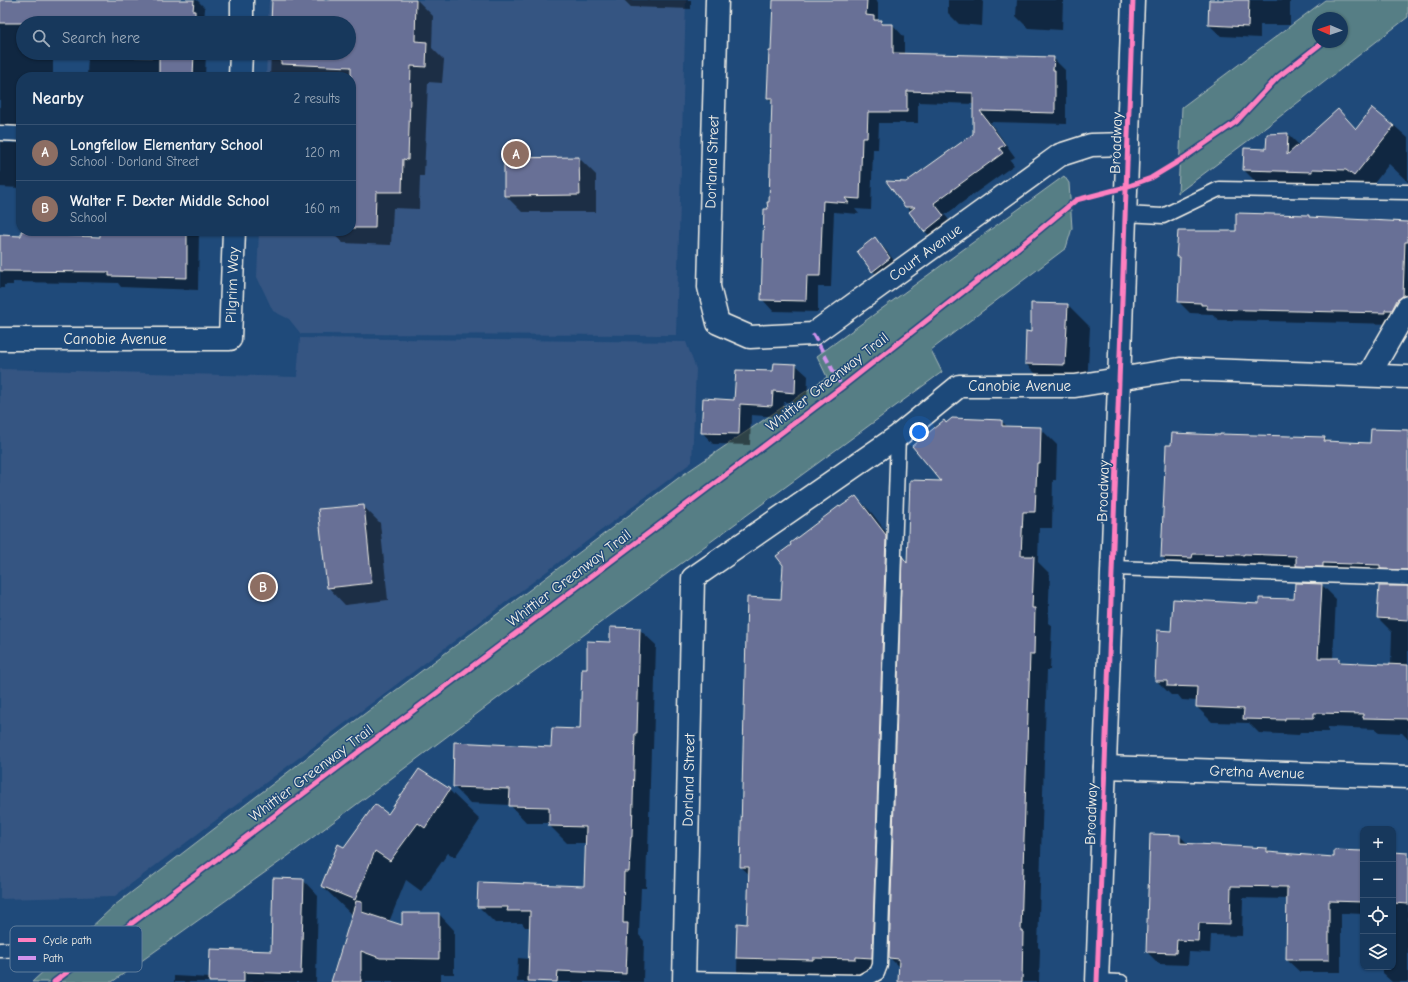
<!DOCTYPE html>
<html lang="en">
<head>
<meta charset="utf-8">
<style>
  :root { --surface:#17385c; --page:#244365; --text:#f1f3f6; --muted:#9eacbb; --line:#365272; --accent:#d6ab8b }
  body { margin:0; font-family:"Comic Neue",sans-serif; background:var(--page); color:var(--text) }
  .controls { position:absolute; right:12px; bottom:12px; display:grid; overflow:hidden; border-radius:8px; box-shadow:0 1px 3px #0004 }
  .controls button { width:36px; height:36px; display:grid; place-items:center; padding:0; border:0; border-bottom:1px solid var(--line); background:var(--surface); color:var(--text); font:20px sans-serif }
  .compass { position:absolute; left:1312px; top:12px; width:36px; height:36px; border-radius:50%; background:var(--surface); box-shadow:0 1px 3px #0004; rotate:272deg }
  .you { position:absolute; left:919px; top:432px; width:14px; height:14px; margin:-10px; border:3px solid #fff; border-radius:50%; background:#1a73e8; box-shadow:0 0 0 6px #1a73e833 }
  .badge { display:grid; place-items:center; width:26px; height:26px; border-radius:50%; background:var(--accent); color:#fff; font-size:13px; font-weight:700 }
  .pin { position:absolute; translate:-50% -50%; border:2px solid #fff; box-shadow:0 1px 4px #0006 }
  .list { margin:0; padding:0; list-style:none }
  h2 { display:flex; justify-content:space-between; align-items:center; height:52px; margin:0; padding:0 16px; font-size:17px }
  h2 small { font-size:13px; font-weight:400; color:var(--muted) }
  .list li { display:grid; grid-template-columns:26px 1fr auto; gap:12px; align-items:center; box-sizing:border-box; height:56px; padding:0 16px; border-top:1px solid var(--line) }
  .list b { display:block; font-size:15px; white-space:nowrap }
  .list p { margin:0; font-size:13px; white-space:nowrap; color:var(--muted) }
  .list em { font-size:13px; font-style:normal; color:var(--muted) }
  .icon { flex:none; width:22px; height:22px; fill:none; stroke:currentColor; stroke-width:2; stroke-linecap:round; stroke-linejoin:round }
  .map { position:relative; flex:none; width:1408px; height:982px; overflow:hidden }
  .search { position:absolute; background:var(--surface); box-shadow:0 1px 3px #0004; left:16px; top:16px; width:340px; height:44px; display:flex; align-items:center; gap:10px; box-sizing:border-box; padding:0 14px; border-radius:22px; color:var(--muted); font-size:15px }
  .panel { position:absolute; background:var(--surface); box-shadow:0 1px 3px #0004; left:16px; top:72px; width:340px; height:164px; border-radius:16px }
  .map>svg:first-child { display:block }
  .built { fill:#355582 }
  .green { fill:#577e85; stroke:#a6b8b6; fill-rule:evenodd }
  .shadow { fill:#0007 }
  .building { fill:#687096; stroke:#f4f1e8 }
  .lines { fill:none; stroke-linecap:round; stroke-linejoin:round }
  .service-casing { stroke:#f4f1e8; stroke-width:17 }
  .minor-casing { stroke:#f4f1e8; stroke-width:25 }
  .tertiary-casing { stroke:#f4f1e8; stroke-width:25 }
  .service { stroke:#1f4a7a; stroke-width:14 }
  .minor { stroke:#1f4a7a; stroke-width:22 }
  .tertiary { stroke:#1f4a7a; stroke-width:22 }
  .quiet { stroke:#d193ec; stroke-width:4; stroke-dasharray:8 4; stroke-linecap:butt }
  .cycleway-casing { stroke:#1f4a7a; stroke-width:8 }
  .cycleway { stroke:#ff80c0; stroke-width:5 }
  .labels { text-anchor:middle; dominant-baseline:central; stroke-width:3; stroke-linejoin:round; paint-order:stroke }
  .street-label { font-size:15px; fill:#f4f1e8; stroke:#1f4a7a }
  .key { fill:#1f4a7a; stroke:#5f7c9b; stroke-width:1 }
  .key-label { font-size:11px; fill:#f4f1e8 }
</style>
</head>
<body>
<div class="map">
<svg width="1408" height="982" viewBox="0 0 1408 982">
  <rect width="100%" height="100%" fill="#1f4a7a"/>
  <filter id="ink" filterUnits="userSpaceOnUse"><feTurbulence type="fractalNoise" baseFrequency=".025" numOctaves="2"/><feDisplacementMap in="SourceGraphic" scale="8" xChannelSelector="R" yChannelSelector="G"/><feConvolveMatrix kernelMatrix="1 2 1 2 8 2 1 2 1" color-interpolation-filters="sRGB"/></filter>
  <g filter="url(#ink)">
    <path class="built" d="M269,0H686L676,335L301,334L289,319L273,311L257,277L259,231H351V77H266L267,53H349V23H268Z
      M300,338L686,342L696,369L692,462L115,896L0,899V369L297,377Z"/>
    <path class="green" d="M1325,0H1408V17L1269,125L1178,193L1182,107ZM1318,18H1342V42H1318Z
      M1064,176L1069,183L1072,228L1066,248L931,350L942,372L506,692L288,856L112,982H32L115,905L335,736L681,476L827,377L817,356Z"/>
    <path class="shadow" d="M0,0H197L205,8L204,22L206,23H23V53H65L53,59V77H21V137L8,136L4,140V143H21V188L0,187Z
      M273,0H417L433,16L432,48L444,60L442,83L428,82L424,176H420L419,209L393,208L391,245L343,243L330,231H351V77H270L271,53H349V23H272Z
      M624,0H691V9L631,7Z
      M774,0H877L878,4V21H881L885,25H893L904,37V54L1053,58L1065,70V80L1066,82V124L990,122L1015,157L1010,160L1014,165L945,215L955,228L936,243L925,231L911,211L906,206V183L974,135V104L918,102V123H879L878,149H873L871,210L855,209L859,214L834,212L831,287H818V312L773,311L762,299L770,203L773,103L768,98L772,52Z
      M948,0H981L983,2L982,26L959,24L948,13Z
      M1017,0H1063L1062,30L1028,28L1016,16Z
      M1210,0H1290V25H1260V38L1221,36L1209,25Z
      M88,53H206L205,77H87Z
      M1338,110L1356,129L1390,124V122L1408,138V182L1389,164L1369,190L1361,184L1325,183L1326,186L1258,184L1244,170L1245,149L1267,150L1288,134L1299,145Z
      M579,158L596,175V212H522L505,195Z
      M1237,214L1309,216L1310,218L1408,223V313L1396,324L1219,320L1211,314L1190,313L1179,302L1181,260L1178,257L1237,232Z
      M22,231H56L62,237L101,238V231H199L198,290L121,287L118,283L77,282V283L13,282V285H4V288H0V236L22,237Z
      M875,239L886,250L901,270L884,282L873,271Z
      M1068,305L1090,327L1087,387L1048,386L1026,364L1032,333Z
      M775,364L796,365L808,376L807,404L784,402L783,417L751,415L750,445L713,444L702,432L735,401L774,372Z
      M1001,421L1008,427L1040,428L1057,445L1056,480H1053L1052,528H1039L1038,562L1050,574L1048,623L1052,626L1050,670H1047L1038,947L1040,949L1039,982H899L900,968L890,958L903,559L908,564L943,482L947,424Z
      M1408,431V584L1177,572L1162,557L1172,446L1221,436L1324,438L1329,442L1371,444Z
      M856,497L871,512L901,551L887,973L871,972L870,982H748L737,971L738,925H748L750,875L741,867L782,600L840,509Z
      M363,506L380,523L388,600L345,605L328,587Z
      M1322,585L1336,599L1333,659H1338L1343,663L1391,665L1392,632L1378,618L1408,587V739L1402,733L1379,732L1375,729L1328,727V732H1300L1299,735L1259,733L1249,723L1212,722L1197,707V701L1182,700L1178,695H1171L1156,680L1172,632L1260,605L1295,600Z
      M639,629L656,645L653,749H651L648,853H647L646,888H641L639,935L644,941L643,982H517L518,958L530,959L531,927H525L522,923H495L478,906L585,887L586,843H567L550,826V823H527L510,805L470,803L454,787L552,748L581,730L588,670L611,643Z
      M419,770L449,790L480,820L455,857L448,853L421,891L406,880L389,922L403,926L439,914L454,930V974H441V982H332L353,916L322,886L345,848L389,815Z
      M1151,835L1180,836L1188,844L1267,849L1272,854L1335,858L1363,852V914L1341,913V972H1300L1287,960L1288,899L1243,898L1242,936L1211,935L1210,953L1189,952L1188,965L1159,964L1147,952Z
      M1393,852L1408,853V982H1392L1382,973V967H1393Z
      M303,880L318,896L316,982H174V976L210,978L272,952Z"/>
    <path class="building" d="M0,0H194L193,11H195V23H0Z
      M272,0H416L415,41L427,42L426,67L411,66L408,160L403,159L402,192H376L375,228H351V67L281,64V53H349V23H271Z
      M773,0H867L866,15L874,16V20H882L881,24H893V53L1054,57L1053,70H1055V113L980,111L1005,145L999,148L1003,153L934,203L944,216L924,232L909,212L915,207H905L886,181L906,182L973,134V93L907,91V112H868L867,138H862L860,199L845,198L849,203L823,201L820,276H807L806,301L761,300L764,209H768L767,202H769L772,98H767L769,51H771Z
      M1209,0H1249L1248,27L1208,25Z
      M87,53H194L193,76L159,77V57L87,56Z
      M1372,108L1394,126L1354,176L1346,170L1312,169V172L1243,170L1244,148L1266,149L1267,134L1288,133L1287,155L1338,109L1356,129Z
      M579,157L580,195L504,196V158Z
      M1236,213L1309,215V217L1408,222V242H1405L1403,296L1397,300L1392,310H1385V313L1207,309V305H1201V303L1178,302L1180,257H1176L1178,231H1236Z
      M21,231H55V235L100,237V231H187V278L109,276V272L0,271V235L21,236Z
      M875,237L890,258L872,272L857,251Z
      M1031,303L1068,304L1065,365L1025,364L1026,331L1031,332Z
      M774,363L796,364L795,393L773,391L772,406L740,404L739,434L701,433L703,398L734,400L736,370L773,371Z
      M952,418L1002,420V426L1041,427L1040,463H1037L1035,512H1023L1021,556H1034L1032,608H1035L1034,654H1030L1021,931H1023L1022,982H898L899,959L889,958L902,556L907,563L910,480L941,481L912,446L944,420L946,423Z
      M1371,429L1408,430V570L1380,569V565L1323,563V567L1296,566V556L1244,554V555L1193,554L1192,558L1161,557L1166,445H1171L1172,433L1220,435V434L1325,437L1324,441L1370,443Z
      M856,496L886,535L872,958L856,957V959L813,958V960L736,958L737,923L747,924L749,867H740L747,597L781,599L783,565L776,556L791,545L790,543L839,506L840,507Z
      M364,505L372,583L327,588L318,509Z
      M1295,583L1322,584L1318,658H1339V662L1408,665V719L1363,718V714L1314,713V718H1285V720L1243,719L1244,709L1196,707L1197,687L1167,686V681H1155L1157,630L1171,631L1173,599L1259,604V598L1294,599Z
      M1379,586H1408V620L1377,618Z
      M610,627L640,628L637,733H635L632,837H631L629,872H624L623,923H628L626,974L558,971L557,982L528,981L530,911H507L508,907H477L478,882L584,886L586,827L549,826V807L509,806L510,789L453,787L454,742L551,747L552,728L580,729L582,669H587V641L610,642Z
      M419,769L450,789L425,828L418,823L390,861L375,851L355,900L321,886L338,844L344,847L375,804L388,814Z
      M1150,834L1180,835V843L1267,848V852L1280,853L1334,857V850L1363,851V902L1329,901V960H1286L1287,887L1231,886L1230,924L1199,923L1198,941L1177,940L1176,953L1146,952Z
      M1393,852L1408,853V904L1393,903Z
      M273,878L304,879L301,974L244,972V982H209L210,949L271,951Z
      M356,901L362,902V912L402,925V913H439V959L380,958L361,951V982H331Z"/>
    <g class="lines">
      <defs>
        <path id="service" d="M0,133L21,134
          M1125,214L1163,216L1219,189L1408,192
          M1113,568L1408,578
          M0,950L44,949
          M684,979L861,982L877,973L880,965L898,436
          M1097,981L1121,982"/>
        <g id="minor">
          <path id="s1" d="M717,0L709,287L718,323L750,337L813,334L1060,155L1091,145L1128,144"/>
          <path d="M242,23V0"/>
          <path d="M240,77L241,53"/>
          <path id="s2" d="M0,339H230L234,231"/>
          <path d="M1369,375L1408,307"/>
          <path id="s3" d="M1105,767L1408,777"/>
          <path id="s4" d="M684,982L693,578L898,436L959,386H1075L1180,369L1408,377"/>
        </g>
        <path id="tertiary" d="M1097,982L1133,0"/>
      </defs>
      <use href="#service" class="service-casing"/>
      <use href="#minor" class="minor-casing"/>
      <use href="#tertiary" class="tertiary-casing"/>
      <use href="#service" class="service"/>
      <use href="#minor" class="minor"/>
      <use href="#tertiary" class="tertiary"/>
      <path class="quiet" d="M813,334L842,387"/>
      <defs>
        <path id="cycleway" d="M54,982L842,387L996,266L1076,200L1126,187L1151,178L1184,158L1236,122L1278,77L1323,42
          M1097,982L1133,0"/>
      </defs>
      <use href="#cycleway" class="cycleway-casing"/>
      <use href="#cycleway" class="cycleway"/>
    </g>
  </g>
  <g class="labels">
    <g class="street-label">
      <text transform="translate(1116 143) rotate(-88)">Broadway</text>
      <text transform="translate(712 162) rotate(-88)">Dorland Street</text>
      <text stroke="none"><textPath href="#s1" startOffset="561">Court Avenue</textPath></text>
      <text stroke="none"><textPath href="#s2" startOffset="284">Pilgrim Way</textPath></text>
      <text stroke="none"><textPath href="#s2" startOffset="115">Canobie Avenue</textPath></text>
      <text transform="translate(827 382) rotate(-38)">Whittier Greenway Trail</text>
      <text stroke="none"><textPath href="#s4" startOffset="793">Canobie Avenue</textPath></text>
      <text transform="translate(1103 491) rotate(-88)">Broadway</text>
      <text transform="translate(569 578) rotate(-37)">Whittier Greenway Trail</text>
      <text stroke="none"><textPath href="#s3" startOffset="152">Gretna Avenue</textPath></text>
      <text transform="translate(311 773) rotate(-37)">Whittier Greenway Trail</text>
      <text stroke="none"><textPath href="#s4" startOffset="202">Dorland Street</textPath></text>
      <text transform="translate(1091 814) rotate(-88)">Broadway</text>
    </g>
  </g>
  <rect x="10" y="926" width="132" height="46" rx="6" class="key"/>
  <rect x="18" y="938" width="18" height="4" fill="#ff80c0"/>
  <rect x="18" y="956" width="18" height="4" fill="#d193ec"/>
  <g class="key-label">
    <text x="43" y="944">Cycle path</text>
    <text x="43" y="962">Path</text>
  </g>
</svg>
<div class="controls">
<button>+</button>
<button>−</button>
<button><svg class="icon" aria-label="locate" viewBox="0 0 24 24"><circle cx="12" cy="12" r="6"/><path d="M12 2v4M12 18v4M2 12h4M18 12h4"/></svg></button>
<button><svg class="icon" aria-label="layers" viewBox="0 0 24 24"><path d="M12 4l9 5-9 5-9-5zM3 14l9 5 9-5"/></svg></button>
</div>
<svg class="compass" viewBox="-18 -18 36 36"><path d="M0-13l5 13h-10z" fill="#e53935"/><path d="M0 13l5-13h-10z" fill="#9eacbb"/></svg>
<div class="you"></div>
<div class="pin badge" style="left:516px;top:154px;background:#8d6e63">A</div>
<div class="pin badge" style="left:263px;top:587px;background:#8d6e63">B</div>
<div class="search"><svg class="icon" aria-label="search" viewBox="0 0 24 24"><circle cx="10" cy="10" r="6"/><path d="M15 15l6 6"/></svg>Search here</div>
<section class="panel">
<h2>Nearby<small>2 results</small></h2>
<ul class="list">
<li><span class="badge" style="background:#8d6e63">A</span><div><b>Longfellow Elementary School</b><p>School · Dorland Street</p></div><em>120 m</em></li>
<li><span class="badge" style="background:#8d6e63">B</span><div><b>Walter F. Dexter Middle School</b><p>School</p></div><em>160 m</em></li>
</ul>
</section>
</div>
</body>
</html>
